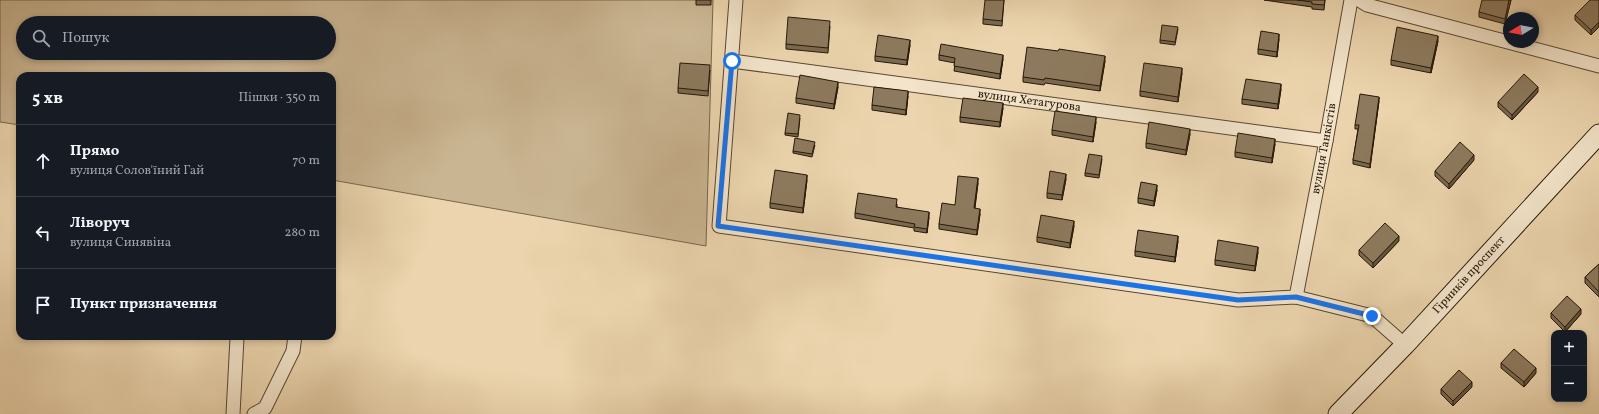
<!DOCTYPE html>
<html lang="uk">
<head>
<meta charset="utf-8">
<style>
  :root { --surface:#171b24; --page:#242831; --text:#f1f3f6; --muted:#9ea1a6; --line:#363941 }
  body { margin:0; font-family:Vollkorn,serif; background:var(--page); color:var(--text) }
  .controls { position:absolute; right:12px; bottom:12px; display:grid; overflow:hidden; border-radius:8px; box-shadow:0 2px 6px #0003 }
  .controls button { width:36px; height:36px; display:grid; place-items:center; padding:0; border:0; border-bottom:1px solid var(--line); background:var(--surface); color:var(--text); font:20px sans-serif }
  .compass { position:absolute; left:1503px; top:12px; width:36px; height:36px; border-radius:50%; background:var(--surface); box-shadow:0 2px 6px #0003; rotate:260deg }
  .stop { position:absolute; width:12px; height:12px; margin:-9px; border:3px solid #1a73e8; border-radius:50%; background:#fff }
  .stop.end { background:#1a73e8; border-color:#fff; box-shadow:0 1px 4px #0008 }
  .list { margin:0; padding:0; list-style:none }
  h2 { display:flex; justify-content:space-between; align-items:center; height:52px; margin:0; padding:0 16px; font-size:17px }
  h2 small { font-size:13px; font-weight:400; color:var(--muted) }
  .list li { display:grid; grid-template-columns:26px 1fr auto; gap:12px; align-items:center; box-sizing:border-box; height:72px; padding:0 16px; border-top:1px solid var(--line) }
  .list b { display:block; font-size:15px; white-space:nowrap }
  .list p { margin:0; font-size:13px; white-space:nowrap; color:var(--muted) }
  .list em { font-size:13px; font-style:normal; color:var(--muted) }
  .icon { flex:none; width:22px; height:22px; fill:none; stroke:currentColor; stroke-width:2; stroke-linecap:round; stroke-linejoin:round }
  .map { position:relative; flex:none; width:1599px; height:414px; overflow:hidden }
  .search { position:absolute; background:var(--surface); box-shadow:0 2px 6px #0003; left:16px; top:16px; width:320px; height:44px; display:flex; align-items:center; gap:10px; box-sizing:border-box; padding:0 14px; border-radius:22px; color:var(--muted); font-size:15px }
  .panel { position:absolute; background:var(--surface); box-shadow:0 2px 6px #0003; left:16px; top:72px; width:320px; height:268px; border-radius:12px }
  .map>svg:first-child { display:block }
  .green { fill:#cab592; stroke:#78664c; fill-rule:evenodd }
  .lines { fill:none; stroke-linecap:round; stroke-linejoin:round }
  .minor-casing { stroke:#584731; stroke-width:15 }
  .secondary-casing { stroke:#261807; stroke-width:21 }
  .minor { stroke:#f3e4ca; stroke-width:13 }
  .secondary { stroke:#f3e4ca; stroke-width:19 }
  .wall { fill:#796951; stroke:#261807 }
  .shaded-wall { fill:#635542; stroke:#261807 }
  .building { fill:#8d7a5e; stroke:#261807 }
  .route { stroke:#1a73e8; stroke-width:5 }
  .labels { text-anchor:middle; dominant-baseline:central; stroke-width:3; stroke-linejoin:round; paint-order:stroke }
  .street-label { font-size:12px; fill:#261807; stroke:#f3e4ca }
</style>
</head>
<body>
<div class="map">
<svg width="1599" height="414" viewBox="0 0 1599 414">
  <rect width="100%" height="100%" fill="#ecd5ae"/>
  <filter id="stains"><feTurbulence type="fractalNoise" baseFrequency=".005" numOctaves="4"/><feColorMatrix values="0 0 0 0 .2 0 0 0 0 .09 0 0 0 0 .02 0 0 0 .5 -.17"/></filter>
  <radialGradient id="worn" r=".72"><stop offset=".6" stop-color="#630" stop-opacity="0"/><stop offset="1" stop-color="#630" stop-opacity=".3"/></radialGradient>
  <path class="green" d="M0,0H713L706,246L332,180V76H20V125L0,122ZM23,23H329V53H23Z"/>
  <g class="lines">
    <defs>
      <g id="minor">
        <path d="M736,0L719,226L1238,300L1296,297L1372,316L1405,345"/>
        <path d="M1359,0L1367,5L1599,66"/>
        <path id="s1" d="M732,61L1326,141"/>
        <path id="s2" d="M1296,297L1326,141L1351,0"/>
        <path d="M233,414L237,338"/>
        <path d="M254,414L265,408L293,351L295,336"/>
      </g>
      <g id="secondary">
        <path id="s3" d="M1338,414L1405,345L1599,134"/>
      </g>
    </defs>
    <use href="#minor" class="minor-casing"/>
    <use href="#secondary" class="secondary-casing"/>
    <use href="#minor" class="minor"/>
    <use href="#secondary" class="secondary"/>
  </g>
  <path class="wall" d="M696,0H711V5H696Z
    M1004,0L1002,26L983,24V19Z
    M1264,0H1325L1324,10L1312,9V7Z
    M1511,0L1505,24L1479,17V12Z
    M1599,0V27L1591,35L1575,20V15Z
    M830,26L828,53L786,49V44Z
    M1178,29L1175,45L1160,43V40Z
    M1279,39L1277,57L1258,54V49Z
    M1438,41L1431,73L1391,65V60Z
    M910,45L907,65L875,61V56Z
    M939,55L1003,59L1000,79L954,71L955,63L939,60Z
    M1105,61L1100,91L1045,83L1044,85L1023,82V77Z
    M710,70L708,96L678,93V88Z
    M1182,73L1178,102L1140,96V91Z
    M838,87L834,109L796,103V98Z
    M1281,89L1278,109L1242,104V99Z
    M1538,92L1512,120L1498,107V102Z
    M908,96L906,115L872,110V105Z
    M1379,101L1370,168L1353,164V160L1358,129H1355V125Z
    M1003,108L1000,127L960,122V117Z
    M800,118L798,137L785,135V133Z
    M1096,122L1093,142L1052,135V130Z
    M1190,134L1186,155L1146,148V143Z
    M1275,144L1272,163L1235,157V152Z
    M815,145L812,157L793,153V151Z
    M1102,159L1099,178L1085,176V173Z
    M1474,160L1449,189L1435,176V171Z
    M1066,179L1062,200L1047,198V193Z
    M807,180L803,213L770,208V203Z
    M978,183L975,208L980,214L977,235L939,229V224L955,205Z
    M1157,190L1154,206L1138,203V198Z
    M897,204V207L929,217L927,233L914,231V228L855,218V213Z
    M1074,226L1070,248L1037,242V237Z
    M1178,241L1175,262L1135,256V251Z
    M1399,241L1373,268L1359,255V250Z
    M1258,252L1255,271L1215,265V260Z
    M1599,264V297L1585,283V277Z
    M1551,313L1581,314L1565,332L1551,318Z
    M1501,363L1536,373L1524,387L1501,368Z
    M1472,387L1453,406L1441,394V389Z"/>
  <path class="shaded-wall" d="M1509,0H1511L1505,24V19Z
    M1599,22V27L1591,35V30Z
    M1279,34V39L1277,57V52Z
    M1438,36V41L1431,73V68Z
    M910,40V45L907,65V60Z
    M1003,55V59L1000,79V74Z
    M1105,56V61L1100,91V86Z
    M1182,68V73L1178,102V97Z
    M838,82V87L834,109V104Z
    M1281,84V89L1278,109V104Z
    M1538,87V92L1512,120V115Z
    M908,91V96L906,115V110Z
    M1379,97V101L1370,168V164Z
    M1003,103V108L1000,127V122Z
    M1096,117V122L1093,142V137Z
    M1190,129V134L1186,155V150Z
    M1275,139V144L1272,163V158Z
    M1474,155V160L1449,189V184Z
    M1066,174V179L1062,200V195Z
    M807,175V180L803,213V208Z
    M978,178V183L974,213V208Z
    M1157,185V190L1154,206V201Z
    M980,209V214L977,235V230Z
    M929,212V217L927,233V229Z
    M1074,221V226L1070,248V243Z
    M1178,236V241L1175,262V257Z
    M1399,236V241L1373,268V263Z
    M1258,247V252L1255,271V266Z
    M1581,309V314L1565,332V327Z
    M1536,368V373L1524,387V382Z
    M1472,382V387L1453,406V401Z"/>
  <path class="building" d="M985,0H1004L1002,21L983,19Z
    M1297,0H1325L1324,5L1312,4V2Z
    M1482,0H1509L1505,19L1479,12Z
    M1590,0H1599V22L1591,30L1575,15Z
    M788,17L830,21L828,48L786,44Z
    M1162,25L1178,27L1175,42L1160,40Z
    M1397,27L1438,36L1431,68L1391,60Z
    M1261,31L1279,34L1277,52L1258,49Z
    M878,35L910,40L907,60L875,56Z
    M941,44L1003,55L1000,74L954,66L955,58L939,55Z
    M1027,47L1058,51L1059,49L1105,56L1100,86L1045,78L1044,80L1023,77Z
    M680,63L710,65L708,91L678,88Z
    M1144,63L1182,68L1178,97L1140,91Z
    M1524,74L1538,87L1512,115L1498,102Z
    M800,75L838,82L834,104L796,98Z
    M1246,79L1281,84L1278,104L1242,99Z
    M874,87L908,91L906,110L872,105Z
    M1360,94L1379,97L1370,164L1353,160L1359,125H1355Z
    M963,98L1003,103L1000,122L960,117Z
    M1055,111L1096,117L1093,137L1052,130Z
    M788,113L800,115L798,134L785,133Z
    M1149,122L1190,129L1186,150L1146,143Z
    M1238,133L1275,139L1272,158L1235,152Z
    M795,138L815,142L812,154L793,151Z
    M1460,142L1474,155L1449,184L1435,171Z
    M1089,154L1102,156L1099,175L1085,173Z
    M775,170L807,175L803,208L770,203Z
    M1050,171L1066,174L1062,195L1047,193Z
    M958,176L978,178L974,208L980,209L977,230L939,224L942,203L955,205Z
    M1141,182L1157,185L1154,201L1138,198Z
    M858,193L897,199L896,207L929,212L927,229L914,227L915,224L855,213Z
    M1041,215L1074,221L1070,243L1037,237Z
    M1385,223L1399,236L1373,263L1359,250Z
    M1138,230L1178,236L1175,257L1135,251Z
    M1218,240L1258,247L1255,266L1215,260Z
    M1599,264V292L1585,277Z
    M1567,296L1581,309L1565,327L1551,313Z
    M1514,349L1536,368L1524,382L1501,363Z
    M1459,370L1472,382L1453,401L1441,389Z"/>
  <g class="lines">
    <path class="route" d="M732,61L718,226L1238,300L1296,297L1372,316"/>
  </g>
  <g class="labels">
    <g class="street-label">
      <text stroke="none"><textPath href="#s1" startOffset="300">вулиця Хетагурова</textPath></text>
      <text stroke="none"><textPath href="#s2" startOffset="151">вулиця Танкістів</textPath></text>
      <text stroke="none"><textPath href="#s3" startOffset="191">Гірників проспект</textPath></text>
    </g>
  </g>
  <rect width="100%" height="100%" filter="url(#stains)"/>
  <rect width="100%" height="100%" fill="url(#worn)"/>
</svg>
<div class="controls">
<button>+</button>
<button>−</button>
</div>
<svg class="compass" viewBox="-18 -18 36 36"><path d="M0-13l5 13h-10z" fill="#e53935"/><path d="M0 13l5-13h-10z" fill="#9ea1a6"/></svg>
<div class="stop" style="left:732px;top:61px"></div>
<div class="stop end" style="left:1372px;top:316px"></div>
<div class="search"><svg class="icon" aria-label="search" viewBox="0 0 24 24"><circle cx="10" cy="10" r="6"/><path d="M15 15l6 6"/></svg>Пошук</div>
<section class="panel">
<h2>5 хв<small>Пішки · 350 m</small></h2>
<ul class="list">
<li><svg class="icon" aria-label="ahead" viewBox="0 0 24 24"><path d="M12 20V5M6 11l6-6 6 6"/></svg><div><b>Прямо</b><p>вулиця Солов'їний Гай</p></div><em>70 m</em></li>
<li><svg class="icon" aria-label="left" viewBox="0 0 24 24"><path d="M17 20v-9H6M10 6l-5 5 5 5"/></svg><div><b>Ліворуч</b><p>вулиця Синявіна</p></div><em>280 m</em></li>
<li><svg class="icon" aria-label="arrive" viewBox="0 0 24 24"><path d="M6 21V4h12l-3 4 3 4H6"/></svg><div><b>Пункт призначення</b></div></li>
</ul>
</section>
</div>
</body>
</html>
